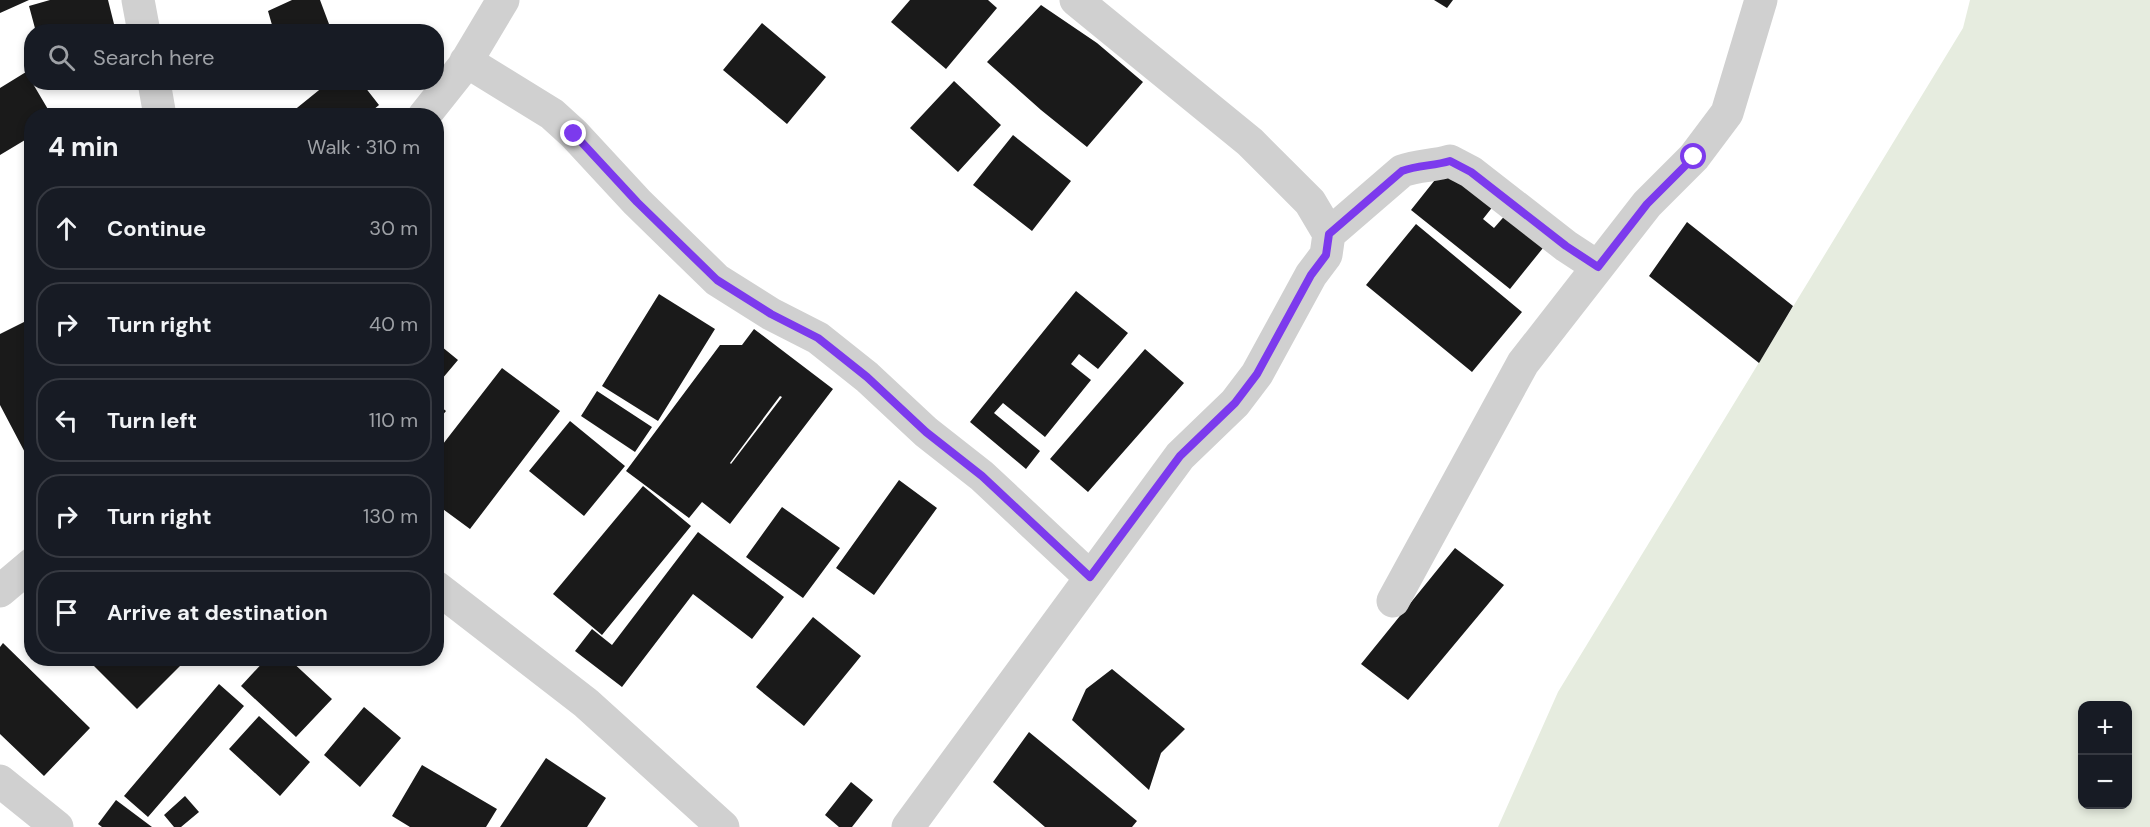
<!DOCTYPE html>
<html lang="en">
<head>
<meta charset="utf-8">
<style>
  :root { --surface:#171b24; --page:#20242c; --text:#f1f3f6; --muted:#9ea1a6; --line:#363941 }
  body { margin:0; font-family:"DM Sans",sans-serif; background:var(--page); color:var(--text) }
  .controls { position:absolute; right:18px; bottom:18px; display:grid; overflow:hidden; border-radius:12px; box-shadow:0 3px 9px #0003 }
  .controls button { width:54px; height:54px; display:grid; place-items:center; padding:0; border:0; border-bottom:2px solid var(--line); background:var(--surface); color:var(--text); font:30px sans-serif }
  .stop { position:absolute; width:18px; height:18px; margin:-14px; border:4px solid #7c3aed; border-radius:50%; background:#fff }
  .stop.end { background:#7c3aed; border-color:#fff; box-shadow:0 2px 6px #0008 }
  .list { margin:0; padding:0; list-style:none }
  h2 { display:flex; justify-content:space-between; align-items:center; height:78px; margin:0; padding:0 24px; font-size:26px }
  h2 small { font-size:20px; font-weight:400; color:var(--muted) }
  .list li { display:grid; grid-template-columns:39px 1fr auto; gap:18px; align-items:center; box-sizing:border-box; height:84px; margin:0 12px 12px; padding:0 12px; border:2px solid var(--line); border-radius:24px }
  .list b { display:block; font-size:22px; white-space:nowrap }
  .list em { font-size:20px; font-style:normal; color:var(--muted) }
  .icon { flex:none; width:33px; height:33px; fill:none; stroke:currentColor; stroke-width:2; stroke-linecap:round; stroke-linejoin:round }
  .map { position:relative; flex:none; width:2150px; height:827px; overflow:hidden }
  .search { position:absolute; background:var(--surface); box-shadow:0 3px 9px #0003; left:24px; top:24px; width:420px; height:66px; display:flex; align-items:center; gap:15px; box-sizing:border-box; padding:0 21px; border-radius:24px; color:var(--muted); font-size:22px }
  .panel { position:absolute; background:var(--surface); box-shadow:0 3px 9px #0003; left:24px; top:108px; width:420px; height:558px; border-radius:24px }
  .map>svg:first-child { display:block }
  .green { fill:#e6ecdf; fill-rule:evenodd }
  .building { fill:#1a1a1a; fill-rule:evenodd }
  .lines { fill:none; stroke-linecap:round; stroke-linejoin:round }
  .minor { stroke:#d0d0d0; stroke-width:33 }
  .route { stroke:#7c3aed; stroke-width:8 }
</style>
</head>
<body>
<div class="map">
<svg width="2150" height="827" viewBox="0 0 2150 827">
  <rect width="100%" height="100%" fill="#fff"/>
  <path class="green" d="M1970,0H2150V827H1498L1558,692L1963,28ZM2082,706H2128V804H2082Z"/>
  <path class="building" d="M0,0H29L0,13Z
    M50,0H108L116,32H36L29,6Z
    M292,0H320L332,32H274L268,11Z
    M910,0H988L997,8L946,69L891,22Z
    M1434,0H1453L1447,8Z
    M1041,5L1097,43L1143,82L1087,147L1041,110L987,62Z
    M762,23L826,77L787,124L723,70Z
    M26,72L49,111L45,116H32V132L25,140L0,155V88Z
    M954,81L1001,125L958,172L910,128Z
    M329,82H361L379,105L366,116H287Z
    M1013,135L1071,181L1032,231L973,185Z
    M1450,161L1498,200L1483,219L1494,228L1508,212L1547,243L1510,289L1411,210Z
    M1687,222L1793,306L1759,363L1649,276Z
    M1416,224L1522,312L1472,372L1366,285Z
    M1076,291L1128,333L1098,369L1079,354L1071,364L1091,380L1045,437L1003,403L994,413L1040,451L1026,469L970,422Z
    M659,294L715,329L658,421L602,386Z
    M32,318V462H30L0,405V334Z
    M754,329L833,389L730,524L702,502L689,518L626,471L720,345H742ZM780,396L782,397L731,464L730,463Z
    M436,342L458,360L436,386Z
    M1145,349L1184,383L1088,492L1050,459Z
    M502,368L560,411L470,529L436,504V453Z
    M597,391L652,427L635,452L581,416Z
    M436,403L446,411L436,423Z
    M570,421L625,466L584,516L529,471Z
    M899,480L937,508L874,595L836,568Z
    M643,486L691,526L602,635L553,594Z
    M782,507L840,548L803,598L746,557Z
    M698,532L784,597L752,639L693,594L622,687L575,651L592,629L612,645Z
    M1455,548L1504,585L1408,700L1361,664Z
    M813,617L861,656L804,726L756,687Z
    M3,643L90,728L44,776L0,734V647Z
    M96,658H182L185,661L137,709L91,663Z
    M267,658H288L332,699L296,737L241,686Z
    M1112,669L1185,729L1161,753L1149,790L1072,720L1086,689Z
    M219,684L244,706L148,817L124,796Z
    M364,707L401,738L360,787L324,755Z
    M259,716L310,762L280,796L229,749Z
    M1029,732L1137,821L1132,827H1045L993,782Z
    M546,758L606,798L587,827H500Z
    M422,765L497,809L486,827H410L392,816Z
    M851,782L873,800L852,827H839L825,815Z
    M185,796L199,812L181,827H174L164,815Z
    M116,800L152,827H102L98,824Z"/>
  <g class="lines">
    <path class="minor" d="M138,0L144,32
      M466,61L552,114L574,134L637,202L717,280L771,314L818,338L867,377L926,432L982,476L1090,577
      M154,82L160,116
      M424,116L463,67L503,0
      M1329,234L1402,171C1418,165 1434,166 1450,161L1471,172L1566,246L1598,267
      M436,587L586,703L723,827
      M0,591L32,564
      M1393,601L1523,363L1647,204L1694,157L1727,113L1761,0
      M0,781L57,827
      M908,827L1180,456L1235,403L1257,374L1311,275L1326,255L1329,234L1310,202L1250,142L1076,0"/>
  </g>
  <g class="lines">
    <path class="route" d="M574,134L637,202L717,280L771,314L818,338L867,377L926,432L982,476L1090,577L1180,456L1235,403L1257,374L1311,275L1326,255L1329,234L1402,171C1417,165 1434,166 1450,161L1471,172L1566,246L1598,267L1647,204L1694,157"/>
  </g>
</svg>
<div class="controls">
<button>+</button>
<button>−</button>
</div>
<div class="stop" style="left:1694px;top:157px"></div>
<div class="stop end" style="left:574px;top:134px"></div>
<div class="search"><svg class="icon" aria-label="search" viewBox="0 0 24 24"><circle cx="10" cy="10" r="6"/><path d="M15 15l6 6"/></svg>Search here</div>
<section class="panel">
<h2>4 min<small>Walk · 310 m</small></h2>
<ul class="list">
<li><svg class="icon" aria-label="ahead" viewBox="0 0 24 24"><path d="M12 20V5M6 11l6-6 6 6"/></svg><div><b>Continue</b></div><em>30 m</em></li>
<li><svg class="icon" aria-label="right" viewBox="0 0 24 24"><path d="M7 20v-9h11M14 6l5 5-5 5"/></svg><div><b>Turn right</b></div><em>40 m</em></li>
<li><svg class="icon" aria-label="left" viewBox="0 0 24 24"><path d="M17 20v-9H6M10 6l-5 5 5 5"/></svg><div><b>Turn left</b></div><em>110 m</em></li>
<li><svg class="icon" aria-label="right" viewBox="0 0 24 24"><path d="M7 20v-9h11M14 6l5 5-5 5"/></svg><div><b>Turn right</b></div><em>130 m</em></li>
<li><svg class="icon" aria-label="arrive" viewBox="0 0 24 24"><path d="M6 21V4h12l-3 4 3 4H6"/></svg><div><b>Arrive at destination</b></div></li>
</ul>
</section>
</div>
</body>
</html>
